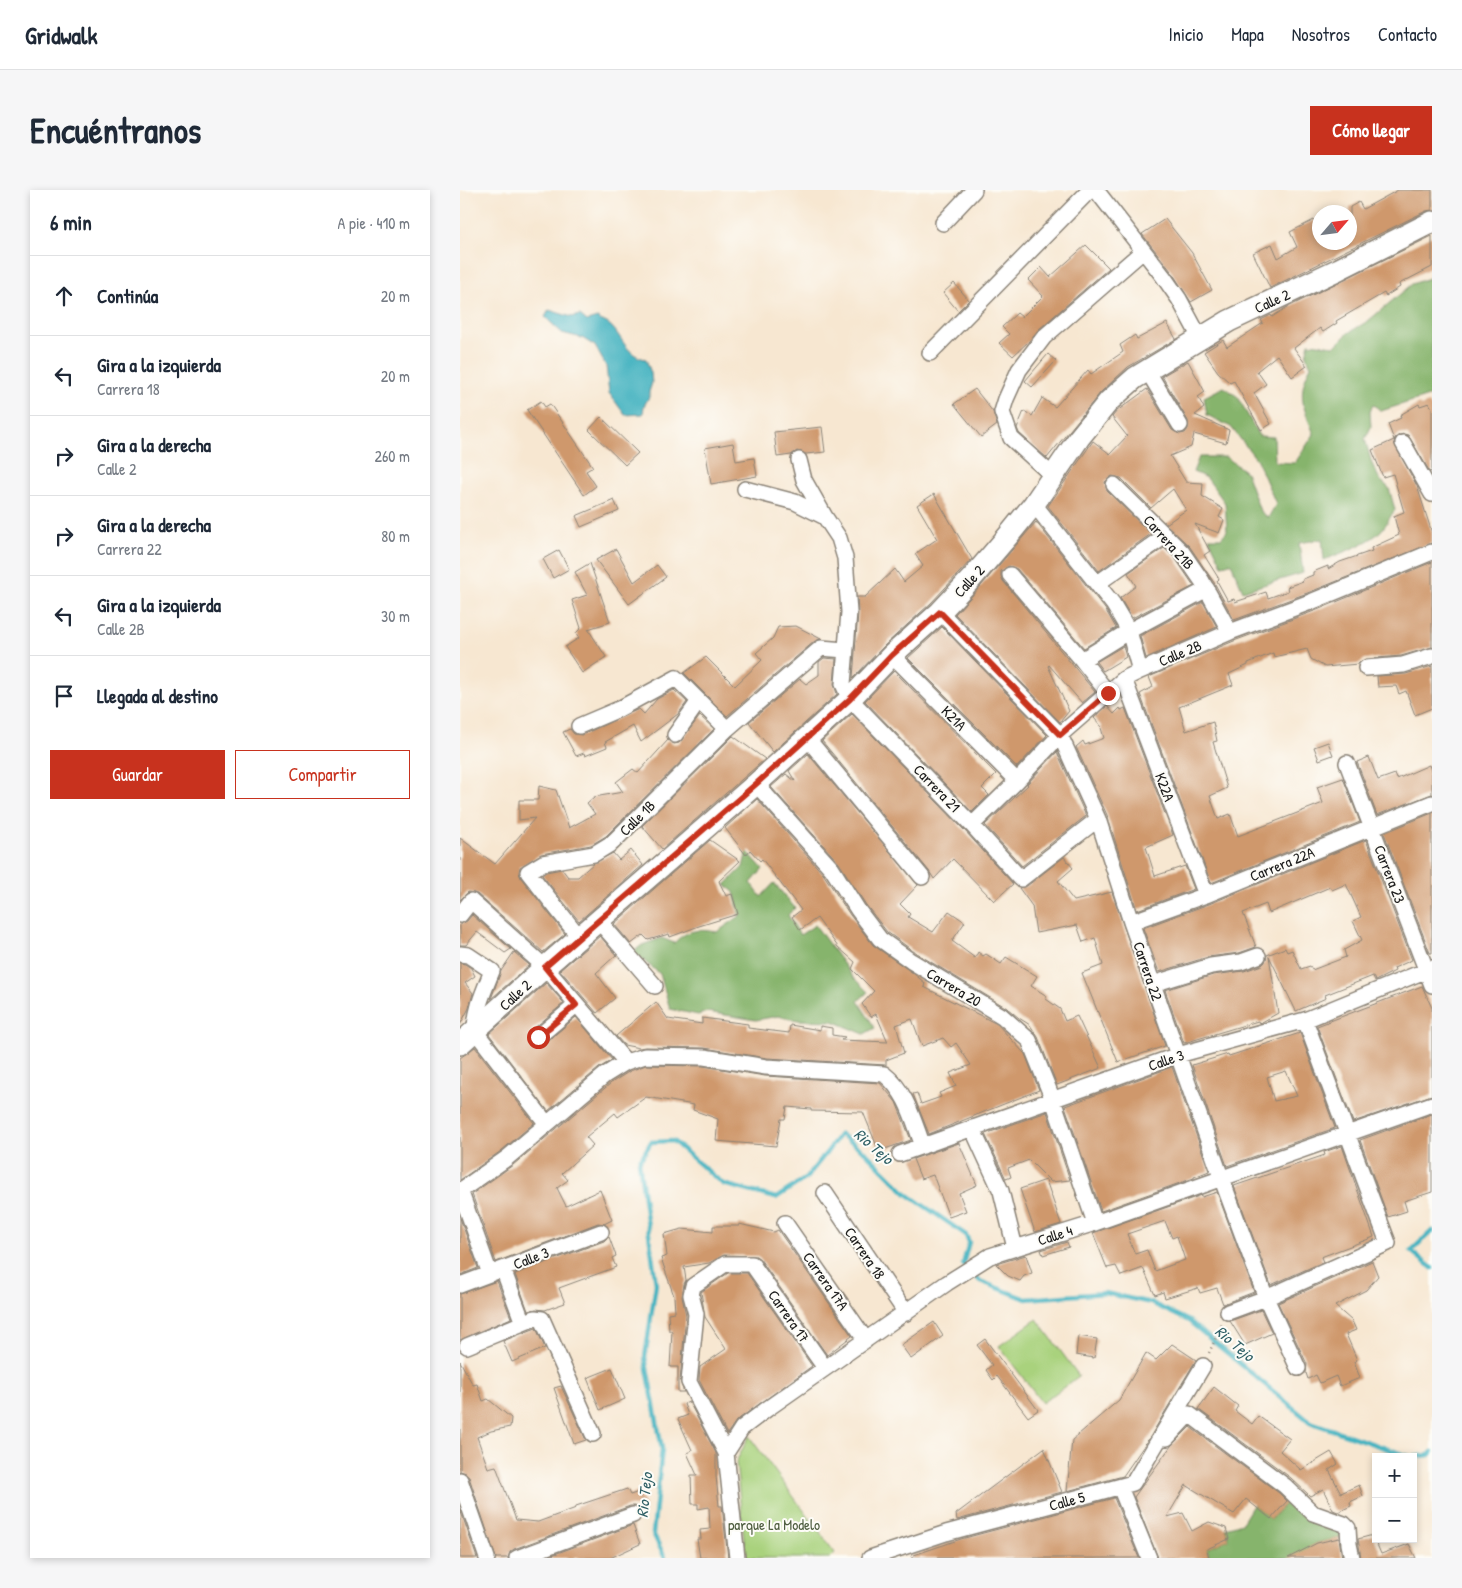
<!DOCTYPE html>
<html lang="es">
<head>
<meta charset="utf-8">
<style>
  :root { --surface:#fff; --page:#f6f6f7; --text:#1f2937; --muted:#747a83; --line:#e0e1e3; --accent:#c8321e }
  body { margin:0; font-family:"Patrick Hand",sans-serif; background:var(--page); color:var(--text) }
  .controls { position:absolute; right:15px; bottom:15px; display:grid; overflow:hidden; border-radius:0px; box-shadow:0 2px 8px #0003 }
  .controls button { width:45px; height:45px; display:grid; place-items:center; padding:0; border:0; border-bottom:1px solid var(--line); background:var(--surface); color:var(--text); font:25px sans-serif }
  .compass { position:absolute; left:852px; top:15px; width:45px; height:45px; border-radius:50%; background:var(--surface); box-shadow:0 2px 8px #0003; rotate:62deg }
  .stop { position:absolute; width:15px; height:15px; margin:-11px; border:4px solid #c8321e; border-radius:50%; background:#fff }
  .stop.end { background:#c8321e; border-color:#fff; box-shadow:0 1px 5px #0008 }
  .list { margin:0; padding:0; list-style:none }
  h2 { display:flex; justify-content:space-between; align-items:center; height:65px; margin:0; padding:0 20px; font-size:21px }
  h2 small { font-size:16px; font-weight:400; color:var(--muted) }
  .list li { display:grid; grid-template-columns:32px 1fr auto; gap:15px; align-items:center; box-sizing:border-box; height:80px; padding:0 20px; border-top:1px solid var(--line) }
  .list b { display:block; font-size:19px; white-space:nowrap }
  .list p { margin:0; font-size:16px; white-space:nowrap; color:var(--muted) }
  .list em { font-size:16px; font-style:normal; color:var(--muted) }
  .actions { display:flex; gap:10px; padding:15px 20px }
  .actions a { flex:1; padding:11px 0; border:1px solid var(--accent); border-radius:0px; text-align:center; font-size:18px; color:var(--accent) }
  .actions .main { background:var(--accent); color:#fff }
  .icon { flex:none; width:28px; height:28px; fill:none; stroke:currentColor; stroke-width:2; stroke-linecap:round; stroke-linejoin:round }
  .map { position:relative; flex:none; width:972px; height:1368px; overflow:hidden; border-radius:0px }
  header { display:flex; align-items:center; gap:30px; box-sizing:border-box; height:70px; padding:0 25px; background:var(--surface); border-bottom:1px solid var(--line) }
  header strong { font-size:24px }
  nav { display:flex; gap:28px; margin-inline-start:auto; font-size:18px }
  .intro { display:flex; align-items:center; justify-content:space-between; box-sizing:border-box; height:120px; padding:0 30px }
  h1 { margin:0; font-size:35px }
  .button { padding:12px 22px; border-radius:0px; background:var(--accent); color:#fff; font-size:18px; font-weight:700 }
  main { display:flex; gap:30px; padding:0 30px }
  aside { flex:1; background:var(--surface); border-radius:0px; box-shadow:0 2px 8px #0003 }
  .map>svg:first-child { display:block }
  .green { fill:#a9d27d; stroke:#62774c }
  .forest { fill:#86b46c; stroke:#516844 }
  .water { fill:#46b4c1; stroke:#31686e }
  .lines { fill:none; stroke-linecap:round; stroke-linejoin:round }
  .stream { stroke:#46b4c1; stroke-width:4.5 }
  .building { fill:#cf986c; fill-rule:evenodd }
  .street-casing { stroke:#8a8276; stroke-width:18 }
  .secondary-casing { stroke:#8a8276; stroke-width:24 }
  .path { stroke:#8a8276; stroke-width:2.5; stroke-dasharray:1 4; stroke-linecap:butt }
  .street { stroke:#fff; stroke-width:15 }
  .secondary { stroke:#fff; stroke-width:21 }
  .route { stroke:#c8321e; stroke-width:6 }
  .labels { text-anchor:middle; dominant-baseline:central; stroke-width:4; stroke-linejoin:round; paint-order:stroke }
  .street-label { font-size:15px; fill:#1c1c1c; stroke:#fdfcf7 }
  .park-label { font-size:15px; fill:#4d5c3e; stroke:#fdfcf7 }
  .water-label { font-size:16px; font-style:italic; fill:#2f6066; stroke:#fdfcf7 }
</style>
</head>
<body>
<header>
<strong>Gridwalk</strong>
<nav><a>Inicio</a><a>Mapa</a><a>Nosotros</a><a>Contacto</a></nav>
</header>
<div class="intro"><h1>Encuéntranos</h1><a class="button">Cómo llegar</a></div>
<main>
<aside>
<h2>6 min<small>A pie · 410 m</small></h2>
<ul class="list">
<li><svg class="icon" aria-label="ahead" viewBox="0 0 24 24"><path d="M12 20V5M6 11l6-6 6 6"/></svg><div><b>Continúa</b></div><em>20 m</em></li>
<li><svg class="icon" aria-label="left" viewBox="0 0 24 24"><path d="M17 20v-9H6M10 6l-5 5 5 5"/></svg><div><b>Gira a la izquierda</b><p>Carrera 18</p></div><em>20 m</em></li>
<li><svg class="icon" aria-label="right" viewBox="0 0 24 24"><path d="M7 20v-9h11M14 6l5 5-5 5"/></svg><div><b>Gira a la derecha</b><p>Calle 2</p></div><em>260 m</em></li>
<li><svg class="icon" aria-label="right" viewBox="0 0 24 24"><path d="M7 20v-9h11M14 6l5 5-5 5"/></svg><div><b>Gira a la derecha</b><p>Carrera 22</p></div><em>80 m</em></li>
<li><svg class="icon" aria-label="left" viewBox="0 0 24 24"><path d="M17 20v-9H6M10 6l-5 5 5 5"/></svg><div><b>Gira a la izquierda</b><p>Calle 2B</p></div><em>30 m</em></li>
<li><svg class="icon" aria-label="arrive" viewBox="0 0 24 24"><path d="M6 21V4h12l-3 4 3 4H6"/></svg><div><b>Llegada al destino</b></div></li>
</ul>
<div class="actions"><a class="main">Guardar</a><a>Compartir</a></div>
</aside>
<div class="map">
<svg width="972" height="1368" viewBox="0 0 972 1368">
  <rect width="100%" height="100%" fill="#fdfcf7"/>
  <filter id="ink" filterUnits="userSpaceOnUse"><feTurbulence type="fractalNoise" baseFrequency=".02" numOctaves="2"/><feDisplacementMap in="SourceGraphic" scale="10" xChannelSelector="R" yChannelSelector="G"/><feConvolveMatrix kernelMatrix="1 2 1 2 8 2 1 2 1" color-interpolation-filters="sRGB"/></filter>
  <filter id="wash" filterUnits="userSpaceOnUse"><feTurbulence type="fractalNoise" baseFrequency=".0096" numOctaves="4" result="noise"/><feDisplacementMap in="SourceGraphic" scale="20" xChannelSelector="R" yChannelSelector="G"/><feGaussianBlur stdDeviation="1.12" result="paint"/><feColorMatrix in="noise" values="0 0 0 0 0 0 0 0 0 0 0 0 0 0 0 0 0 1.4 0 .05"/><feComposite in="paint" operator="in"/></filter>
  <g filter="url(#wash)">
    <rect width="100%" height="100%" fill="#f7e7d1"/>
    <path class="green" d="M577,1129L619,1186L582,1213L539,1156Z
      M289,1246L375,1363L370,1368H286L276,1272Z"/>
    <path class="forest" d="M972,87V205L921,221L913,214L910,222L911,237L905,249L912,274L920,290L929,298L935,320C930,326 928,332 924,337C914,352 881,363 864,370L862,349L839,353L843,383L783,401L771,373L762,375L749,348H761L767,341L765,313L747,288L733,282L739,267H766L786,282L800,321L808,328L816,314L797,270L771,237L747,225L744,207L764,197L778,207L799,246L814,247L815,272L835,273L854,244C843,217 836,204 851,176L846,165L849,153L875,156L888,143L908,131L952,94Z
      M287,661L303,679L291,693L301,707L314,693L335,718L328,725L340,745L355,735L393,787L408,802L398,811L415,838L404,844L373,831L338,830L318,826L296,830L247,822L238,825L210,819L200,784L173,762L182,755L202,748L214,753C228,739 238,739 257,742L280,726L274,702L265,695L283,677Z
      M830,1308L883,1338L880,1348L857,1353L832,1368H749L747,1359L769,1349L766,1338L782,1333L793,1315L811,1329Z"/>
    <path class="water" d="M89,120L112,127L120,125L127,131L137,128C141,131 147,132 151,136C163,148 167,166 186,169L191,183L192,193L189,202V207L184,216L183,224L165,225L149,203L146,176L135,156L122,148L102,143L85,127Z"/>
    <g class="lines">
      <path class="stream" d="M972,1041L951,1061L972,1078
        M953,1267L969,1265L972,1262
        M205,1368L193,1343L202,1259L185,1167L196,1094L179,972L191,952L213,951L263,994L316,1008L346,988L367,962L380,944L405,962L447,1004L506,1045L509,1052L503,1074L520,1091L566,1109L645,1103L691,1113L729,1131L850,1232L951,1267"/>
    </g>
    <g id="blocks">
      <path class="building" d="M938,0H972V20L966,21L810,98L793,63L812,54L818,68L837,57L830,42L854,30L860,42V52H890V17L899,12L903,19Z
        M705,29L732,63L752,100L731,112L711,81L682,44Z
        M972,46V77L939,94L940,97L926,106L924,103L876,131L877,133L863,142L860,138L834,158L847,176L832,187L817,165L797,181L806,194L794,203L811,234L801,240L774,191L770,193L758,182L744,162L763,150L767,157L803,133L801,130L811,125L812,127L826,118Z
        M626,55L649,78L578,140L569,151L553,166L539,153L549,144L542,137L557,123L562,127L583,106L568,90L581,77L590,87Z
        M494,93L509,110L498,121L483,103Z
        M707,133L716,149L668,177L641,202L587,268L559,243L557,238L564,221L572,226L582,208L595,217L628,180L631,184L663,162L660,155L675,145L677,149Z
        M588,164L596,171L572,197L565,191Z
        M728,171L745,202L738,207L744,218L735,225L769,240L766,253L734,244L731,257L710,266L726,292L743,293L742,306L763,319L759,327L764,330L759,343L735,334L750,361L744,365L759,389L757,391L768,411L774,409L775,412L806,402L808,408L828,401L827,397L843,391V389L853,385V382L868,376V379L880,372L912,361L911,358L939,345L934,326L944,322L933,284L923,287L912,260L934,250L928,234L941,228L940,225L959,214L960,216L969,213L972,218V281L970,282L948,245L944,244L939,245L935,248L934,253L957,296L972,343V353L850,402L774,430L755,394L730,357L706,334L726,320L713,299L691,318L661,288L652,286L645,292L647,301L691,344L639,381L588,316L633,251L650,264L667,246L652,227L657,221L687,199L712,240L720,244L725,243L728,239V231L702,186Z
        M515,199L533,222L537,235L521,247L494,214Z
        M81,211L85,217L90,214L133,277L126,281L136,296L124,305L67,220Z
        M141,227L178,263L165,275L129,240Z
        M362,237L365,262L346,264L337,261L331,265L317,267L314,242Z
        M273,253L276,271L294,268L297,286L251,294L245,258Z
        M474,304L512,369L471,413L424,456L393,488L398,423L397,407H405L435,379L444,392L463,376L455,364L477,349L457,315Z
        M154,310L159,321L121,337L116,326Z
        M576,332L645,419L656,438L624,458L557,379L549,376L541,381V386L543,391L635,502L622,513L589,475L588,476L609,521L600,532L495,424L521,396Z
        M704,358L715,368L734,396L672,428L660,408L676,396L668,383Z
        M156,359L174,392L197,375L206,387L169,414L136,370Z
        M99,360L109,379L93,388L83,369Z
        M972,372V457L941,466L905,469L898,474L865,477L851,469L847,459L814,467L813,463L788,473V475L769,484L773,495L719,517L726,541L753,532L757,551L753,552L767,598L750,606L758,629L770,624L778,646L863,613L857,597L883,588L900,632L751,693L680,504L693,497L689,487L774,451L857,420Z
        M130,373L150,432L128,439L146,467L122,483L105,457L119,448L116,443L121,438L112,410L127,405L115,382Z
        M743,412L757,437L686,468L680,446Z
        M336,436L361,449L355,451L267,526L224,483L246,467L275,496L302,470L296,463L313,448L318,437Z
        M482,437L587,545L557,577L448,468Z
        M663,456L666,467L643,481L636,472Z
        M364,468L376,469L374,494L377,504L313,562L289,532L340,489L346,494L359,485V472Z
        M972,476V518L955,525L946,501L939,504L936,496L918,497L917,486L946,484Z
        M434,481L536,584L522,598L529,605L512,622L405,511Z
        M214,500L227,512L218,524L181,552L173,536L145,552L147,557L125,566L124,563L116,566L103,542L110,539L114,544L122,545L179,519L184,524L197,509Z
        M647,516L654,524L660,518L661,520L665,518L713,645L686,657L695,686L725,676L734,699L677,720L647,625L616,557L623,551L625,555L644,548L641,538L642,537L634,528Z
        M392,524L505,641L553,694L534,711L493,669L474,689L469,681L362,551Z
        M240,526L254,539L146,646L131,655L81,664L60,677L59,682L61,688L105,744L83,762L17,704L8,702L0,710V648L35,674L75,628L59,630V610H78L79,596L96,600L109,638L135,624L127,613L134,607L163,602L156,592L173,579L178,583L208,550L214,554L219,553Z
        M273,546L305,569L202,659L182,636Z
        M868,552L873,565L859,570L854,557Z
        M597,562L626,626L562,676L525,635L568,595L567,594Z
        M348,564L458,695L440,714L450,724L448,727L473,742L489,721L505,732L492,751L515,768L518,762L523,766L526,764L541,774L546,767L577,786L571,796L587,806L586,809L600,819L605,831L617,826L641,878L597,895L578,847L570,835L559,828L547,818L456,763L427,742L406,715L379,673L311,597L326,584L335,591L329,581Z
        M909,567L918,590L935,584L937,589L969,575L972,583V604L917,625L897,572Z
        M297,609L364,685L390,725L413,755L453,783L465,793L464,797L537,834L565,864L579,900L469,944L453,904L457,903L461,914L481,907L479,903L496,896L490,883L511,875L496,853L491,857L483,848L462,856L452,829L436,835L444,863L426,870V875L307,868L244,858L185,857L179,858L164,855L156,846L196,812L208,829L242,834V828L288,834V838L329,843L330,835L360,840V836L372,838V845L385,847L381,850L428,852L416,824L411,827L402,814L414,801L392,779L395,772L378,757L357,728L340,740L332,727L341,720L302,669L300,671L290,660L286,665L265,638Z
        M972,623V763H970L924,643Z
        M250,650L280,671L259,691L266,706L272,704L278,724L239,736L210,747L209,744L188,750L183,745L171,754L154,734Z
        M906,650L952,770L934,778L935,781L915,791L913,786L865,805L866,808L836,821L809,766L818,823L802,832L799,833L798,831L724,853L705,800L753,785L784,781L802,775L805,772L807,765L825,758L827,762L832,760L841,779L850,776L852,780L886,767L884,760L902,750L893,731L901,727L886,694L872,700L870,697L809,723L806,714L783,723L796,757L779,763L748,767L699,782L683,738L749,714Z
        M171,660L183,675L119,731L82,685L86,682L102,679L108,687H118L134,673L153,663L159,670Z
        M604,667L613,678L598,691L614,711L652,702L705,856L658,872L622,783L643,775L635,748L623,752L617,735L576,743L572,716L559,698L567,696Z
        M12,725L51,759L45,763L17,742L6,755H0V734L7,731Z
        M140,746L156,765L136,783L155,808L137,823L100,780Z
        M54,762L69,775L31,809L41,781Z
        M0,773L5,774L11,778L15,786L5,793L13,803L9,818L0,835Z
        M86,793L104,813L72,840L69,848L71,853L75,856L84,854L116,827L152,870L139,878L88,921L29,844Z
        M962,796L972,818V905L893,932L857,836Z
        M840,843L875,938L767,976L732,875L768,864L769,866ZM826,881L837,906L814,911L807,887Z
        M15,857L74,933L41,961L0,990V868Z
        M186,875L243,876L305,886L420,893L436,912L451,950L419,961L403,922L351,921V919L327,917L325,929H321L316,956L256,951L258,929L233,920L234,915L186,907L158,927L155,923L126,947L133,955L102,983L108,990L97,998L106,1016L140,1000L152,1030L144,1034L138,1033L36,1072L12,1004L53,975L151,893L170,881Z
        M712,877L749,981L734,987V988L641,1021L605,916Z
        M587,922L610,990L591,992L569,970L548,978L551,987L546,989L525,944Z
        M972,924V1002L944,1011L947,1021L928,1027L900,950Z
        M499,953L517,995L499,1003L506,1021L489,1027L473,985L461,989L453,969Z
        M882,956L914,1047L861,1067L863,1072L811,1095L774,996L865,965L864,962Z
        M586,990L601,1034L575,1042L560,999Z
        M757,1002L794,1102L763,1114L757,1098L740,1103L738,1098L705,1108L703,1102L695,1105L683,1078L661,1086L656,1076L647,1078L633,1043L742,1005V1007ZM705,1031L712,1048L717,1046L725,1070L695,1081L687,1060L675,1064L667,1044Z
        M0,1028L18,1078L0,1085Z
        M279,1034L314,1042L318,1040L392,1146L367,1165L300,1069L296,1066L264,1065L249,1073L224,1077L226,1090L224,1094L222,1107L226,1125L220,1191L224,1202H218V1177H210L212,1141H209L208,1123L215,1122L214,1106L201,1068L207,1066L204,1044L222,1039L253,1042V1036H279Z
        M149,1047L156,1066L152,1068L156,1077L99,1098L105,1113L85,1120L76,1119L68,1121L55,1084L144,1051Z
        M607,1052L609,1057L583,1065L581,1060Z
        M566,1065L572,1083L564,1086L560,1091L548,1086L536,1074Z
        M912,1071L918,1086L906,1100L875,1116L892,1131L896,1140L886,1144L897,1170L894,1172L900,1188L880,1196L876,1186L860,1193L856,1185L848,1189L846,1183L847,1174L818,1113Z
        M268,1083H287L352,1176L276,1231L267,1244L239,1190L240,1177L266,1159L245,1127L241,1102Z
        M37,1091L51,1128L0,1150V1104Z
        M801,1120L812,1143L785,1155L770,1131Z
        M474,1132L483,1146L451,1169L441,1155Z
        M76,1138L85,1158L52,1172L43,1151Z
        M618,1146L637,1149L634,1168L616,1165Z
        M525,1149L578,1220L568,1227L537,1186L533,1190L526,1180L532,1175L517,1155Z
        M712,1154L736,1170L690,1247L663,1286L607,1301L612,1250L659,1210L686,1163L696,1170Z
        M0,1171L13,1195L17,1194L23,1211L28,1209L51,1228L50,1237L31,1241L17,1247L28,1278L36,1276L56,1330L78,1332L116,1318V1316L167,1299L170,1305L179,1302L185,1317L180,1319L175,1316H170L54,1359L50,1362L48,1368H36L9,1287L6,1283L0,1281Z
        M152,1178L165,1209L140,1220L127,1188Z
        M101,1196L126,1250L114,1254L94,1198Z
        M754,1197L778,1216L775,1221L792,1234L798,1226L830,1249L820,1261L841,1280L871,1262L878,1274L869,1280L881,1303L899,1295L903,1306L890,1312L891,1316L878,1322L873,1320L863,1299L850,1306L831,1288L738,1219Z
        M229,1212L256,1263V1286L259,1316H262L268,1368H240L237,1349H241L240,1340L250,1339L249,1317L238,1319V1314H232L231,1285H237L227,1263L232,1260L218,1229L228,1225L224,1214Z
        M730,1237L819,1303L827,1311L811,1329L786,1309L774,1324L726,1295L707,1327L723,1323L732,1341L749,1332L766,1338L769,1349L747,1359L749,1368H698L674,1307L711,1256Z
        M584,1258L602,1302L497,1330L496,1324Z
        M654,1308L679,1368H452L451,1366L501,1349Z
        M0,1319L17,1368H0Z
        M173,1335L180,1354L150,1368H84Z
        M913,1345L921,1364L949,1354L956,1368H901L898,1349Z
        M879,1348L882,1368H828L857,1353Z"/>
    </g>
  </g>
  <g filter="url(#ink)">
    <use href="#blocks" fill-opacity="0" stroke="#8a8276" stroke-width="1"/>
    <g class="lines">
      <defs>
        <path id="street" d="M636,0L703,86L719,109L740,148
          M483,33L514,0
          M470,163L630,0
          M687,180L720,235
          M943,253L972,304
          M339,270L344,290L365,327
          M593,286L551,248L542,222L546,209L559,180L584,147L683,61
          M654,295L722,362L742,391L770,442
          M285,299L335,312L365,327L379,348L385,368L389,422L383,494L390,509L512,635L561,689L638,629
          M574,314L653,414L669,441L680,481
          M550,385L622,470L648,503
          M638,393L705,346
          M480,422L600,545L638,629L671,732L761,987L806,1108L838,1178
          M432,465L557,591
          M622,470L669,441L747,399
          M906,478L943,475L972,466
          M664,489L746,705
          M119,536L159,519L216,488L267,539
          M215,545L239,511
          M347,548L462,687
          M887,573L972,795
          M296,594L372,679L398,720L420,749L451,771L542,826L569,850L593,910L635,1033
          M512,635L557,591L600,545L664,489L680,481L770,442L853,411L972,362
          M0,725L11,711L85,777L166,872
          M139,731L195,796
          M671,732L746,705L972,613
          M120,748L68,682L83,673L134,664L152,653L267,539L361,458L385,460
          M0,764L8,765L32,781C24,801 15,819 15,841L87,934
          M693,794L751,776L781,772L798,766
          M78,847L116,815
          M512,938L541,1001L555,1058
          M440,964L718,865L845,830L972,778
          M0,1000L30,1084
          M0,1001L47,968L145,885L166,872L185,866L244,867L306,877L424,884C447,902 453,930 463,956
          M365,1003L446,1123
          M325,1033L406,1150
          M43,1079L63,1133
          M0,1095L141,1042
          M768,1122L806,1108L928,1053L845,830
          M7,1156L75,1128L82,1129L133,1244
          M707,1248L729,1224L825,1296L853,1323L884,1334L888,1338L889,1354L892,1368
          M266,1263L282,1238L307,1219L487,1093L530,1066L635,1033L972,914
          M0,1290L27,1368
          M660,1297L689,1368
          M57,1368L173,1325
          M277,1368L266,1263L229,1192L236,1124L231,1105L233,1096L265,1074H292L365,1178
          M410,1368L486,1343L673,1293L743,1176"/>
        <path id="secondary" d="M0,854L85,777L296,594L390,509L432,465L480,422L512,388L548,346L574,314L619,248L649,211L675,188L769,131L879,79L972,32"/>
      </defs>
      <use href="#street" class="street-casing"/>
      <use href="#secondary" class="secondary-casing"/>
      <path class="path" d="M749,1163L762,1134"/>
      <use href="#street" class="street"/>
      <use href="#secondary" class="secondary"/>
    </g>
  </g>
  <g class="lines" filter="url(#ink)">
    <path class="route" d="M78,847L116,815L85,777L296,594L390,509L432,465L480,422L600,545L648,503"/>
  </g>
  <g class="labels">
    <g class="street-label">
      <text transform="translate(812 111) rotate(-25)">Calle 2</text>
      <text transform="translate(709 352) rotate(48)">Carrera 21B</text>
      <text transform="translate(509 391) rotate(-48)">Calle 2</text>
      <text transform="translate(720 463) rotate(-23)">Calle 2B</text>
      <text transform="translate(494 528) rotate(45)">K21A</text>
      <text transform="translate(705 597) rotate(69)">K22A</text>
      <text transform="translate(477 598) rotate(46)">Carrera 21</text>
      <text transform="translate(177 628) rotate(-45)">Calle 1B</text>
      <text transform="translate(822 674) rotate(-22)">Carrera 22A</text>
      <text transform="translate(930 684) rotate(69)">Carrera 23</text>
      <text transform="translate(688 781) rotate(71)">Carrera 22</text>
      <text transform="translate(494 797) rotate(31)">Carrera 20</text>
      <text transform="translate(55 805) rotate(-43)">Calle 2</text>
      <text transform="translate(706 870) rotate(-19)">Calle 3</text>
      <text transform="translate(595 1045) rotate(-18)">Calle 4</text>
      <text transform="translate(405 1063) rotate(56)">Carrera 18</text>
      <text transform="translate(71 1068) rotate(-21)">Calle 3</text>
      <text transform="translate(366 1091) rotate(55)">Carrera 17A</text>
      <text transform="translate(329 1126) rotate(55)">Carrera 17</text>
      <text transform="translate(607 1311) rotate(-15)">Calle 5</text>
    </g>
    <g class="park-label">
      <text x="314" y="1334">parque La Modelo</text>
    </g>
    <g class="water-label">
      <text transform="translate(414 956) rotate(41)">Rio Tejo</text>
      <text transform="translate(775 1153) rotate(40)">Rio Tejo</text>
      <text transform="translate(184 1305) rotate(-84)">Rio Tejo</text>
    </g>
  </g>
</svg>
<div class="controls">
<button>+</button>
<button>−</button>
</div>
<svg class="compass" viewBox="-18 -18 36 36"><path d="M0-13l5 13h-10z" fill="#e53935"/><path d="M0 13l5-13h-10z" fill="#747a83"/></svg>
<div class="stop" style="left:78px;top:847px"></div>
<div class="stop end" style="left:648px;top:503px"></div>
</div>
</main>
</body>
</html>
